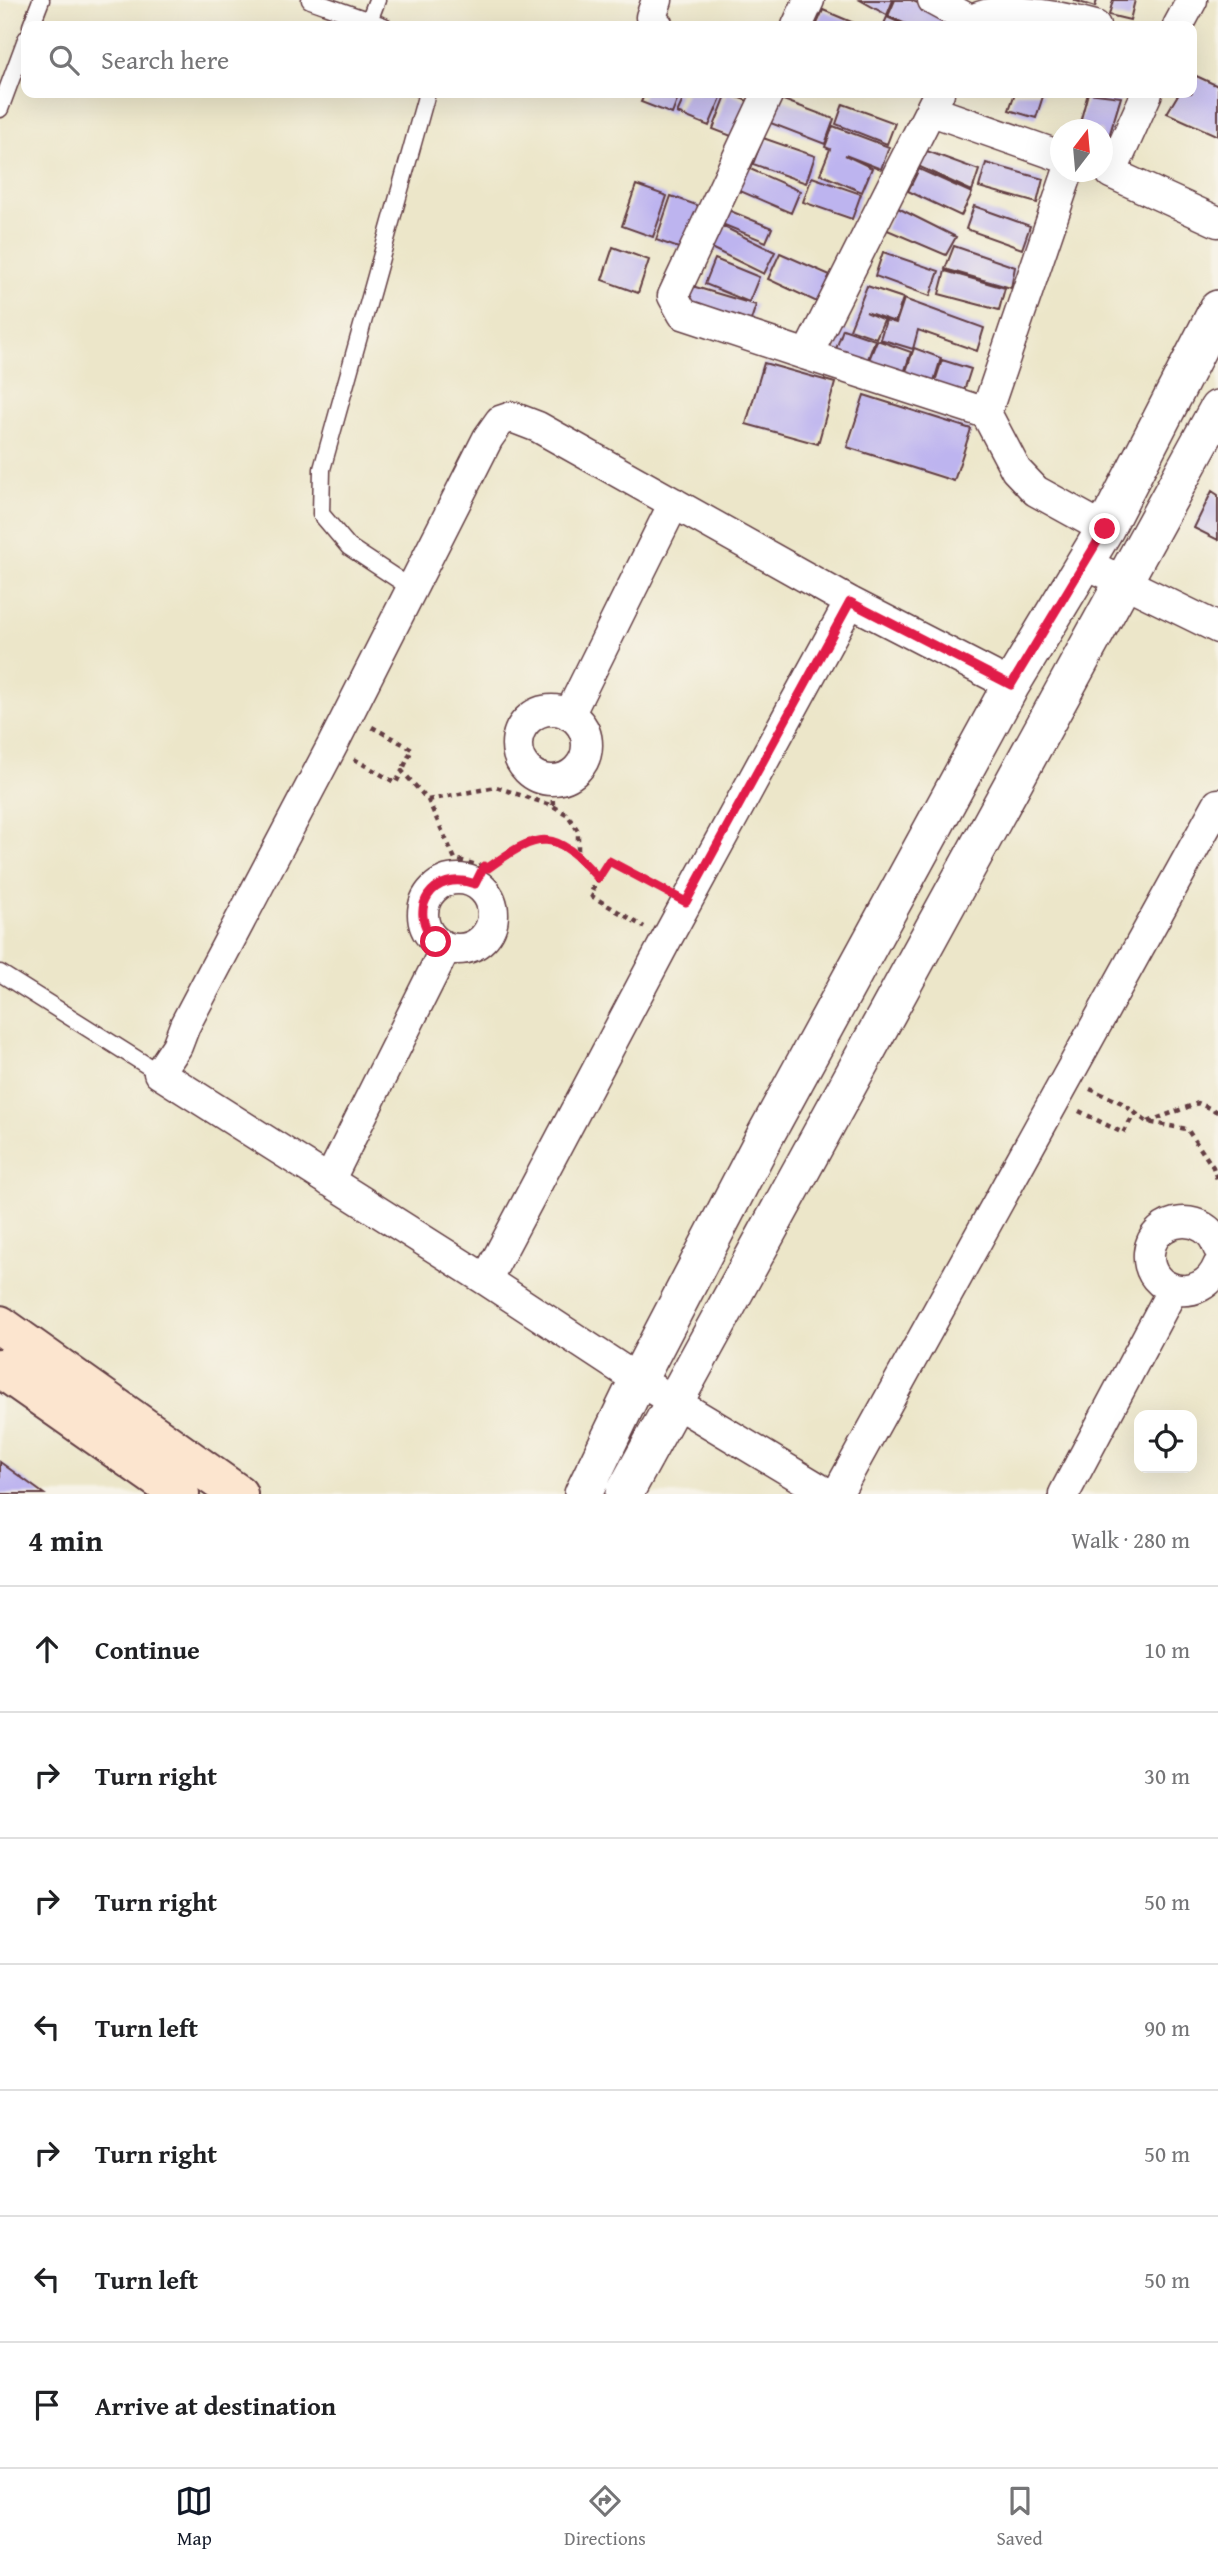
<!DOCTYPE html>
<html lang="en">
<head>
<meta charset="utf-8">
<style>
  :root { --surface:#fff; --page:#f2f2f2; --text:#202124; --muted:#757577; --line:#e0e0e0; --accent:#111827 }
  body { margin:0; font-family:"Gentium Book Plus",serif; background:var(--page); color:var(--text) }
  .controls { position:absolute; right:21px; bottom:21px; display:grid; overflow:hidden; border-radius:14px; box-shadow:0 7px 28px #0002 }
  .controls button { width:63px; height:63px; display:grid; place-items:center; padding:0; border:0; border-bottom:2px solid var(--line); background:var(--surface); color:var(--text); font:35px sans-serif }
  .compass { position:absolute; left:1050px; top:119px; width:63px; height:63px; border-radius:50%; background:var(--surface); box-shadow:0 7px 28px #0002; rotate:16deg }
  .stop { position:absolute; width:21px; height:21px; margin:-16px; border:5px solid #e11d48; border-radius:50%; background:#fff }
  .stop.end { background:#e11d48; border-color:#fff; box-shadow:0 2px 7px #0008 }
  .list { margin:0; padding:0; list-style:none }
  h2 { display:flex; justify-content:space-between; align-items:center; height:91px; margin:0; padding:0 28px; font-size:30px }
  h2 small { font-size:23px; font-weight:400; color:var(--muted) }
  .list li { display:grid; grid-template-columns:46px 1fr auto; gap:21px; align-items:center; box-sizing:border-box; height:126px; padding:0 28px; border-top:2px solid var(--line) }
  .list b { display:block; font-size:26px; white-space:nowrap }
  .list em { font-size:23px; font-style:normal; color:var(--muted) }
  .icon { flex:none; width:38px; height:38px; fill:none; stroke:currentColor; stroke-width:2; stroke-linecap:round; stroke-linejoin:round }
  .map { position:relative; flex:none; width:1218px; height:1494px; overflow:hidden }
  .search { position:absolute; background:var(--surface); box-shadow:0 7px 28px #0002; left:21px; right:21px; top:21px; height:77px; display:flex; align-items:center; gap:18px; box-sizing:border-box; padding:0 24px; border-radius:14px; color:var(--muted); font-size:26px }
  .sheet { height:973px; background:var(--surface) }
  nav { display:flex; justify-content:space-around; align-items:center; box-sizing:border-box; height:98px; border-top:2px solid var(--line); background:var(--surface); font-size:19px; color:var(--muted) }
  nav a { display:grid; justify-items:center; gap:4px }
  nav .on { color:var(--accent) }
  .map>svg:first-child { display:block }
  .building { fill:#bdb4ef }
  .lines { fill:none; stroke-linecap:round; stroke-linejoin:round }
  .service-casing { stroke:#623d43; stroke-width:19 }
  .minor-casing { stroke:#623d43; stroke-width:33 }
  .tertiary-casing { stroke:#623d43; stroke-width:40 }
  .secondary-casing { stroke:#623d43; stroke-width:42 }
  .path { stroke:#623d43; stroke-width:4.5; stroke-dasharray:5 5; stroke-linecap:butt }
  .service { stroke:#fff; stroke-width:16 }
  .minor { stroke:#fff; stroke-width:30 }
  .tertiary { stroke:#fff; stroke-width:37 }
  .secondary { stroke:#fce5cf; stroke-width:38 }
  .route { stroke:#e11d48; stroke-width:9 }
</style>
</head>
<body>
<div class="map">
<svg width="1218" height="1494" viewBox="0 0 1218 1494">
  <rect width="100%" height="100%" fill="#f7f3e8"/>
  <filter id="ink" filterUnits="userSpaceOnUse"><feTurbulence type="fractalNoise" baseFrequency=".0143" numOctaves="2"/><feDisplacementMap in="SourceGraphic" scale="14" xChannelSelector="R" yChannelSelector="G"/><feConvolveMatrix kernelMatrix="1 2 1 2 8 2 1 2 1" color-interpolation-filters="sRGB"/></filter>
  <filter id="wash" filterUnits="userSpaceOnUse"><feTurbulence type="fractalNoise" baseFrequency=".00686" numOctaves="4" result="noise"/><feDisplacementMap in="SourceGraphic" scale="28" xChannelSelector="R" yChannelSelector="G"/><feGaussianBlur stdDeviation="1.57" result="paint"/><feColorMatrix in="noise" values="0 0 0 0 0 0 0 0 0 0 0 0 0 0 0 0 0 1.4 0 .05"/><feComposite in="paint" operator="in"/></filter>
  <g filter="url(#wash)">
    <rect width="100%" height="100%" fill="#ece6c9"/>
    <g id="blocks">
      <path class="building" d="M860,0H893L887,15Z
        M895,0H911L953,19L949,26H910L888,16Z
        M1073,0H1097L1095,7Z
        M1113,0H1135L1130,20L1109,15Z
        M823,10L861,26H816Z
        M887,17L907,26H883Z
        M1192,74L1218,86V136L1167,113L1179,93H1192Z
        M645,93H680L672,114L641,102Z
        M686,93H723L709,126L677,113Z
        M727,93L753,103L739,139L713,129Z
        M1015,93H1044L1036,118L1009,110Z
        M1088,93L1121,97L1107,143L1102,142V130H1078Z
        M778,98L834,119L825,144L768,122Z
        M843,104L895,123L887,144L836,124Z
        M833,126L889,147L881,169L845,155L872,168L862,192L820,174L830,149L825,147Z
        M763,138L815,156L806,183L753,164Z
        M924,150L979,170L972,191L918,166Z
        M986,163L1043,179L1037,203L979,187Z
        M741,165L800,191L791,213L731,187Z
        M919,169L972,193L961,216L908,191Z
        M812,177L861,194L852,219L803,202Z
        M636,185L667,196L653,237L622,226Z
        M671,196L702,207L687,251L656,240Z
        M974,206L1030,226L1022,249L966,229Z
        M896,207L956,237L946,255L885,229Z
        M728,210L772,228L766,242L722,224Z
        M720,225L775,252L764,274L709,247Z
        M954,246L1015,267L1011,288L945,269Z
        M613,247L649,260L638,293L602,280Z
        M883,252L939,271L930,296L875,276Z
        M780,253L830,275L817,302L768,279Z
        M715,259L759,277L749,302L705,284Z
        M945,271L1005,288L999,310L939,294Z
        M692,286L756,305L748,329L685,310Z
        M867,286L903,298L895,322L866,312L884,320L876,338L850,329Z
        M904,299L984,328L977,351L918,330L913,349L880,339L886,320L896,323Z
        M843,329L875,340L865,367L834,355Z
        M877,340L911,352L902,379L866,367Z
        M914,348L941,358L931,391L903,380Z
        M942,360L971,369L961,400L932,391Z
        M764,363L835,383L818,444L746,424Z
        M864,395L971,429L954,481L847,447Z
        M1212,491L1218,495V540L1194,528Z
        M0,1462L44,1494H0Z"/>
    </g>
  </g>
  <g filter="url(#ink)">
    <use href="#blocks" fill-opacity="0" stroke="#623d43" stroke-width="2"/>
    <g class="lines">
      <defs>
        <path id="service" d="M310,0L384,26
          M369,21L377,0
          M31,26L41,0
          M0,109L26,39
          M411,588L349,547L321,514L322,469L427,93
          M0,973L159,1073"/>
        <path id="minor" d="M657,0L651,17L653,24L658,26
          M933,0L970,20
          M797,26L809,0
          M967,26C984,0 1066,18 1095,26
          M1178,26L1192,0
          M768,93L673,296L683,314L807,355L939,93
          M1147,93L1111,173L1218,222
          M932,111L1060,156
          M807,355L986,413L1068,172
          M986,413L1016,470L1036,491L1105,529
          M1083,562L1218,628
          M517 745a35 35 0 1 1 70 0a35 35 0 1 1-70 0Z
          M569,715L674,503
          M423 914a35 35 0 1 1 70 0a35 35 0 1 1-70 0Z
          M329,1181L446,947
          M1218,1247C1207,1211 1153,1215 1149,1253C1146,1294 1202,1305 1218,1266
          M486,1280L159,1073L177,1046L185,1025L332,746L488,438L500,421L512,417L538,427L850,602L1011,685
          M828,1494L638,1380L486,1280L666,940L850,602
          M837,1494L1218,804
          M1064,1494L1173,1289"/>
        <path id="tertiary" d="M583,1494L638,1380L765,1136L1011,685L1105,529L1218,309
          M624,1494L1218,409"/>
        <path id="secondary" d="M0,1325L238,1494
          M0,1368L180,1494"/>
      </defs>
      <use href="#service" class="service-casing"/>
      <use href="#minor" class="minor-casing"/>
      <use href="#tertiary" class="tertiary-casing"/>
      <use href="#secondary" class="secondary-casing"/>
      <path class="path" d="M372,727L412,749L402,771
        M354,759L396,783L402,771L428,800L455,859L488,868C540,830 554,829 598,878L590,895L644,927
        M552,780L553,806
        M428,800L496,787L553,806L568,815L578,831V856
        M598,878L609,861L664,890
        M475,884L484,866
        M1090,1089L1122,1103L1147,1122L1187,1129L1213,1167L1218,1182
        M1079,1111L1123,1133L1135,1113
        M1148,1122L1198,1103L1218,1112"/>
      <use href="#service" class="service"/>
      <use href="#minor" class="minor"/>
      <use href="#tertiary" class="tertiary"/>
      <use href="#secondary" class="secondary"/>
    </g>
  </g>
  <g class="lines" filter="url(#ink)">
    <path class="route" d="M436,942C405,910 433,869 475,884L484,866L488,868C540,830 555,829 598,878L609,861L686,902L850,602L1011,685L1105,529"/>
  </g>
</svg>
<div class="controls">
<button><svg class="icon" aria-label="locate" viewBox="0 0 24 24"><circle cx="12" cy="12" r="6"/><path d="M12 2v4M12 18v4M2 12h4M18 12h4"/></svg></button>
</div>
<svg class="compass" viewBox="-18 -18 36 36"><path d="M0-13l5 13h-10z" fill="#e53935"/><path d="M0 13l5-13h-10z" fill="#757577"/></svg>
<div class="stop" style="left:436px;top:942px"></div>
<div class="stop end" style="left:1105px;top:529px"></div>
<div class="search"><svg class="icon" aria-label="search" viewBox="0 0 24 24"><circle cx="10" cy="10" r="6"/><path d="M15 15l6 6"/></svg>Search here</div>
</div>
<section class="sheet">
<h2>4 min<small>Walk · 280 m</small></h2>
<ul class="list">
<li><svg class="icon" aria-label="ahead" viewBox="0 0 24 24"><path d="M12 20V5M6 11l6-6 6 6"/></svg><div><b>Continue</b></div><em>10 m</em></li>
<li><svg class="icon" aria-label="right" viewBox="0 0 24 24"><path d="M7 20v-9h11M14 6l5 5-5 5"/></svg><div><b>Turn right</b></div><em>30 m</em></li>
<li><svg class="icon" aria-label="right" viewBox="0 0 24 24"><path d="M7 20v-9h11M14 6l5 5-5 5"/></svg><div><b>Turn right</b></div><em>50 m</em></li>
<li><svg class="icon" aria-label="left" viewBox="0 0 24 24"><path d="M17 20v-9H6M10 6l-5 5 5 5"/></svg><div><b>Turn left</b></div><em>90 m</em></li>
<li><svg class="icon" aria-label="right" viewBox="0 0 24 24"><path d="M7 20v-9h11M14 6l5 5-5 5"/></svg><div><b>Turn right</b></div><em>50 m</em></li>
<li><svg class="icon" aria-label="left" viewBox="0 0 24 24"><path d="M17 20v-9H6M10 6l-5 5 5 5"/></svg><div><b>Turn left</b></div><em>50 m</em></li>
<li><svg class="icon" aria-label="arrive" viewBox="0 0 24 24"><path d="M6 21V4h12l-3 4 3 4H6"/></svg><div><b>Arrive at destination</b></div></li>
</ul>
</section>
<nav>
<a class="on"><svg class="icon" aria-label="map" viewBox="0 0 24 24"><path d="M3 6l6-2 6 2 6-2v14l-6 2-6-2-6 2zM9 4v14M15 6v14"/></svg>Map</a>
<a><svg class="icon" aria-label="directions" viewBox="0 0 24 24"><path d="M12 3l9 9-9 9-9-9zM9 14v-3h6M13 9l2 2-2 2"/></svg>Directions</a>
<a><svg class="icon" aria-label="saved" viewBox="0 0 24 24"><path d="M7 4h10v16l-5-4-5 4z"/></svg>Saved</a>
</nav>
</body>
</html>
